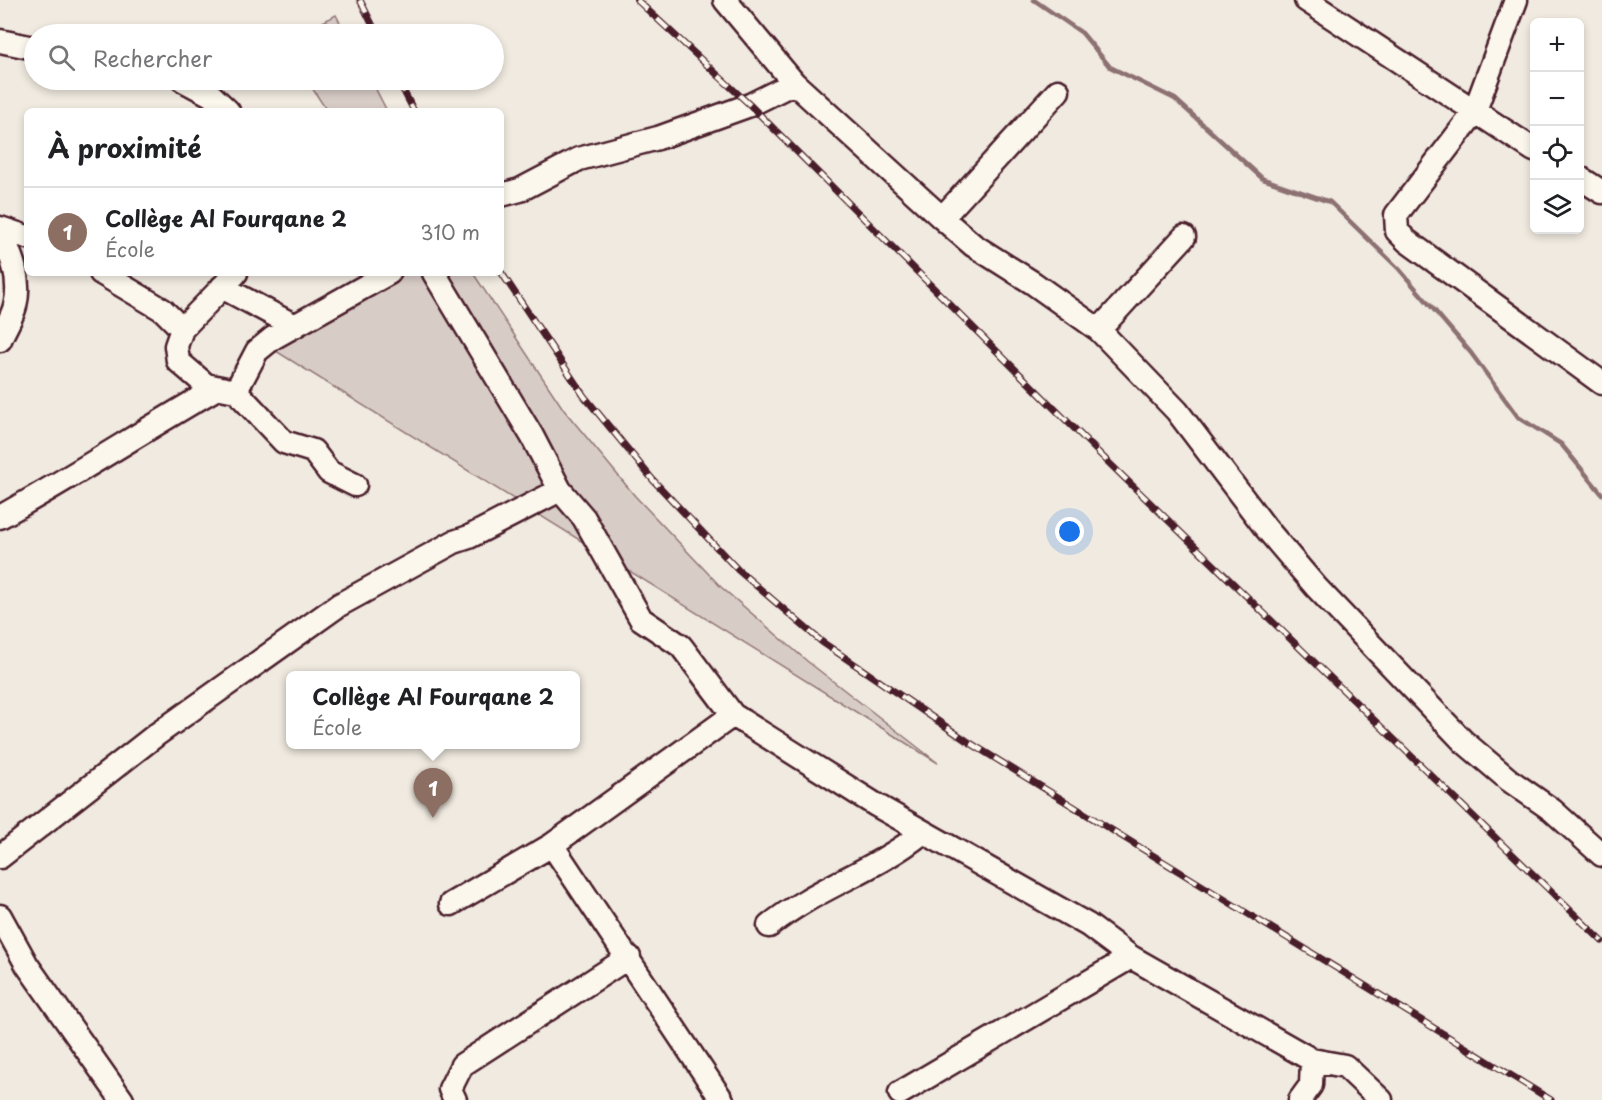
<!DOCTYPE html>
<html lang="fr">
<head>
<meta charset="utf-8">
<style>
  :root { --surface:#fff; --page:#f2f2f2; --text:#202124; --muted:#757577; --line:#e0e0e0; --accent:#2563eb }
  body { margin:0; font-family:"Playpen Sans",sans-serif; background:var(--page); color:var(--text) }
  .controls { position:absolute; right:18px; top:18px; display:grid; overflow:hidden; border-radius:9px; box-shadow:0 3px 9px #0003 }
  .controls button { width:54px; height:54px; display:grid; place-items:center; padding:0; border:0; border-bottom:2px solid var(--line); background:var(--surface); color:var(--text); font:30px sans-serif }
  .you { position:absolute; left:1070px; top:532px; width:21px; height:21px; margin:-15px; border:4px solid #fff; border-radius:50%; background:#1a73e8; box-shadow:0 0 0 9px #1a73e833 }
  .badge { display:grid; place-items:center; width:39px; height:39px; border-radius:50%; background:var(--accent); color:#fff; font-size:20px; font-weight:700 }
  .pin { position:absolute; translate:-50% -50px; filter:drop-shadow(0 2px 3px #0008) }
  .pin::after { content:''; position:absolute; top:32px; width:21px; height:18px; background:inherit; clip-path:polygon(0 0,100% 0,50% 100%) }
  .popup { position:absolute; left:286px; top:671px; width:294px; height:78px; box-sizing:border-box; display:grid; place-content:center; border-radius:9px; background:var(--surface); filter:drop-shadow(0 2px 4px #0005); font-size:20px; white-space:nowrap; color:var(--muted) }
  .popup b { font-size:22px; color:var(--text) }
  .popup::after { content:''; position:absolute; left:50%; top:100%; margin-left:-12px; border:12px solid transparent; border-top-color:var(--surface) }
  .list { margin:0; padding:0; list-style:none }
  h2 { display:flex; justify-content:space-between; align-items:center; height:78px; margin:0; padding:0 24px; font-size:26px }
  h2 small { font-size:20px; font-weight:400; color:var(--muted) }
  .list li { display:grid; grid-template-columns:39px 1fr auto; gap:18px; align-items:center; box-sizing:border-box; height:90px; padding:0 24px; border-top:2px solid var(--line) }
  .list b { display:block; font-size:22px; white-space:nowrap }
  .list p { margin:0; font-size:20px; white-space:nowrap; color:var(--muted) }
  .list em { font-size:20px; font-style:normal; color:var(--muted) }
  .icon { flex:none; width:33px; height:33px; fill:none; stroke:currentColor; stroke-width:2; stroke-linecap:round; stroke-linejoin:round }
  .map { position:relative; flex:none; width:1602px; height:1100px; overflow:hidden }
  .search { position:absolute; background:var(--surface); box-shadow:0 3px 9px #0003; left:24px; top:24px; width:480px; height:66px; display:flex; align-items:center; gap:15px; box-sizing:border-box; padding:0 21px; border-radius:33px; color:var(--muted); font-size:22px }
  .panel { position:absolute; background:var(--surface); box-shadow:0 3px 9px #0003; left:24px; top:108px; width:480px; height:168px; border-radius:9px }
  .map>svg:first-child { display:block }
  .grass { fill:#d8ccc6; stroke:#917678; stroke-width:1.5 }
  .lines { fill:none; stroke-linecap:round; stroke-linejoin:round }
  .stream { stroke:#8c6f72; stroke-width:4.5 }
  .minor-casing { stroke:#4a1f2b; stroke-width:27 }
  .minor { stroke:#fbf7ec; stroke-width:22 }
  .rail-casing { stroke:#4a1f2b; stroke-width:7 }
  .rail { stroke:#fbf7ec; stroke-width:4.5; stroke-dasharray:14; stroke-linecap:butt }
</style>
</head>
<body>
<div class="map">
<svg width="1602" height="1100" viewBox="0 0 1602 1100">
  <rect width="100%" height="100%" fill="#f0eae0"/>
  <filter id="ink" filterUnits="userSpaceOnUse"><feTurbulence type="fractalNoise" baseFrequency=".0167" numOctaves="2"/><feDisplacementMap in="SourceGraphic" scale="12" xChannelSelector="R" yChannelSelector="G"/><feConvolveMatrix kernelMatrix="1 2 1 2 8 2 1 2 1" color-interpolation-filters="sRGB"/></filter>
  <g filter="url(#ink)">
    <path class="grass" d="M336,15L346,34H300Z
      M307,80H371L387,111H327Z
      M371,273H473L564,410L635,496L721,587L807,661L938,763L263,343Z"/>
    <g class="lines">
      <path class="stream" d="M1034,0L1082,33L1110,67L1175,99L1263,179L1330,202L1399,269L1471,353L1518,417L1561,444L1602,494"/>
      <defs>
        <path id="minor" d="M725,0L794,83L942,218L973,245L1033,283L1099,330L1177,411L1265,527L1316,587L1463,741L1509,780L1552,810L1602,855
          M1306,0L1534,150
          M1516,0L1474,113L1396,215L1397,231L1407,241L1602,383
          M0,41L34,48
          M183,80L211,95L228,111
          M1580,178L1602,192
          M501,195L520,190L579,159L658,138L750,105L794,83
          M942,218L1058,91
          M0,228L27,237
          M0,230C11,255 22,279 15,306C12,318 4,329 0,340
          M101,273L163,310L182,329
          M236,273L182,329L176,346L178,361L206,385L236,391L284,442L313,451L329,472L355,485
          M434,273L532,436L560,490
          M222,287L295,326
          M1099,330L1184,237
          M236,391L257,351L273,338L389,273
          M0,517C74,476 144,430 217,388
          M552,845L722,1100
          M0,857L156,735L339,605L454,542L469,537L560,490L584,518L641,619L681,646L733,715L876,805L1088,925L1131,957L1312,1060L1345,1066L1381,1100
          M451,904L552,845L733,715
          M0,916L27,965L122,1100
          M769,926C815,888 875,871 922,833
          M900,1093L1131,957
          M455,1100L450,1089L462,1065L629,957
          M1300,1100L1311,1085L1312,1060"/>
      </defs>
      <use href="#minor" class="minor-casing"/>
      <use href="#minor" class="minor"/>
      <defs>
        <path id="rail" d="M360,0L377,34
          M637,0L750,105L1106,460L1602,941
          M398,80L414,111
          M501,272L584,396L653,480L738,570L822,642L967,741L1551,1100"/>
      </defs>
      <use href="#rail" class="rail-casing"/>
      <use href="#rail" class="rail"/>
    </g>
  </g>
</svg>
<div class="controls">
<button>+</button>
<button>−</button>
<button><svg class="icon" aria-label="locate" viewBox="0 0 24 24"><circle cx="12" cy="12" r="6"/><path d="M12 2v4M12 18v4M2 12h4M18 12h4"/></svg></button>
<button><svg class="icon" aria-label="layers" viewBox="0 0 24 24"><path d="M12 4l9 5-9 5-9-5zM3 14l9 5 9-5"/></svg></button>
</div>
<div class="you"></div>
<div class="pin badge" style="left:433px;top:818px;background:#8d6e63">1</div>
<div class="popup"><b>Collège Al Fourqane 2</b>École</div>
<div class="search"><svg class="icon" aria-label="search" viewBox="0 0 24 24"><circle cx="10" cy="10" r="6"/><path d="M15 15l6 6"/></svg>Rechercher</div>
<section class="panel">
<h2>À proximité<small></small></h2>
<ul class="list">
<li><span class="badge" style="background:#8d6e63">1</span><div><b>Collège Al Fourqane 2</b><p>École</p></div><em>310 m</em></li>
</ul>
</section>
</div>
</body>
</html>
